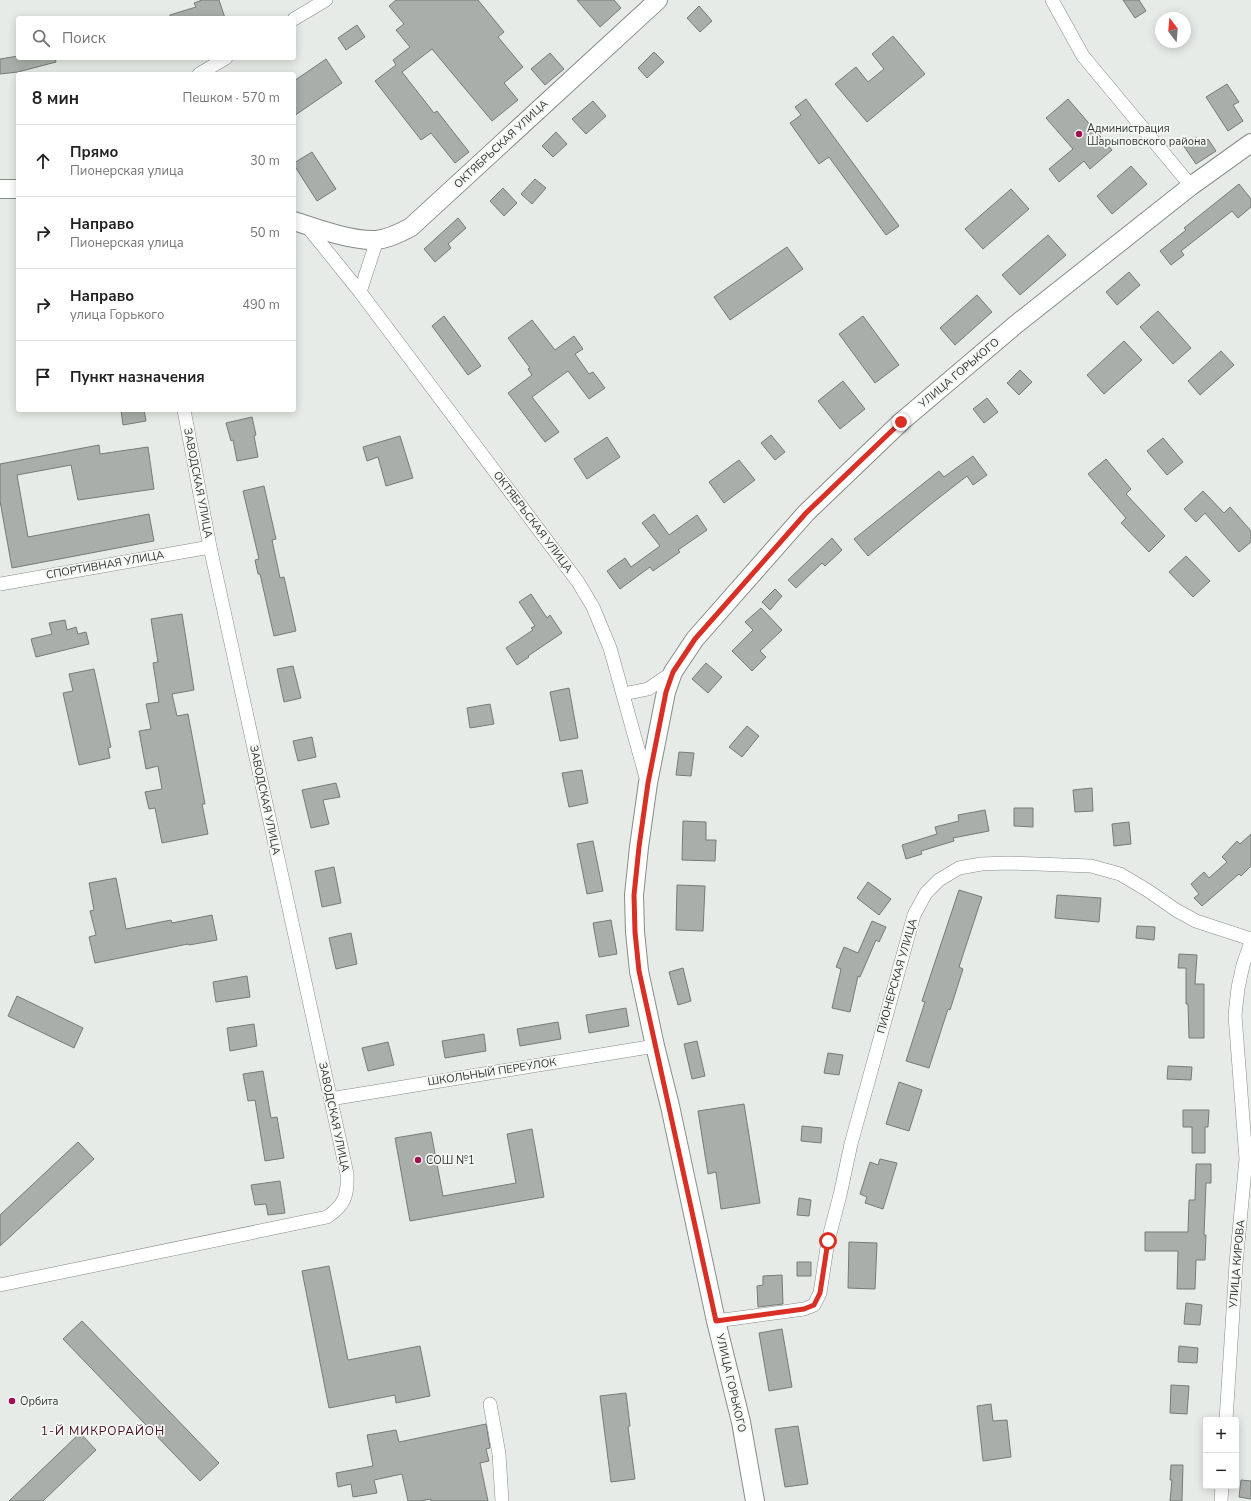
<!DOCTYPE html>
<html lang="ru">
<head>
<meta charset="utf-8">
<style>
  :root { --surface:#fff; --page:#f2f2f2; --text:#222; --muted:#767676; --line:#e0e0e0 }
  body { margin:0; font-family:"Nunito Sans",sans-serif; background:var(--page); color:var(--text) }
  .controls { position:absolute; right:12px; bottom:12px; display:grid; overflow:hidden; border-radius:4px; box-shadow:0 2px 10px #0003 }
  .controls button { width:36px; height:36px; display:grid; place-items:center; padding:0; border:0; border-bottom:1px solid var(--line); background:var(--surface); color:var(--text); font:20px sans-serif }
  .compass { position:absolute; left:1155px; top:12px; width:36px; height:36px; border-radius:50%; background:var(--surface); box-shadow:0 2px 10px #0003; rotate:344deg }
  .stop { position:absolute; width:12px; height:12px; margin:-9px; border:3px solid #d93025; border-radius:50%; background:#fff }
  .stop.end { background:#d93025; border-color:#fff; box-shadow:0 1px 4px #0008 }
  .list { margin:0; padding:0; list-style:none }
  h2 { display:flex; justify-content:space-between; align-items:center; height:52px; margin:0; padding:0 16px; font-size:17px }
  h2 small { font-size:13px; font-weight:400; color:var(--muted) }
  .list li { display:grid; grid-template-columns:26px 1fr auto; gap:12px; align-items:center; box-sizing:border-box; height:72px; padding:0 16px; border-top:1px solid var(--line) }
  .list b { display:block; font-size:15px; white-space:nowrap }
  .list p { margin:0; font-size:13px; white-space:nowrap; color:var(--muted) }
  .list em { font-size:13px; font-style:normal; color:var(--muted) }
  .icon { flex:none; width:22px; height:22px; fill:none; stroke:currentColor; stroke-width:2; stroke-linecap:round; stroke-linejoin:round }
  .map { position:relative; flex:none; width:1251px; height:1501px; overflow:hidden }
  .search { position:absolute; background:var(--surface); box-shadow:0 2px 10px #0003; left:16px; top:16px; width:280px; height:44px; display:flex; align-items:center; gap:10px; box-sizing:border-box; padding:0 14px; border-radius:4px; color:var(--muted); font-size:15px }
  .panel { position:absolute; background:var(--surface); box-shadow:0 2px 10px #0003; left:16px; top:72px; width:280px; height:340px; border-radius:4px }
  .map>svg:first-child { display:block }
  .building { fill:#a9aeaa; stroke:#777b78 }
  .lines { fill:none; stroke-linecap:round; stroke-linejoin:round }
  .street-casing { stroke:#878c88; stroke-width:14 }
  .secondary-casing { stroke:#878c88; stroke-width:20 }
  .street { stroke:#fff; stroke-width:13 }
  .secondary { stroke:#fff; stroke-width:18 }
  .route { stroke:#d93025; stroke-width:5 }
  .poi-dot { fill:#a31052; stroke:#f3f8f4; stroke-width:1.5 }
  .labels { text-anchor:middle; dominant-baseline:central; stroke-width:3.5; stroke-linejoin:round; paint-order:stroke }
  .poi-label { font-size:11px; fill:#333534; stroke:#f3f8f4; text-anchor:start }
  .street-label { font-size:11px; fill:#333534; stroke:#f3f8f4 }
  .neighbourhood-label { font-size:12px; letter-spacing:1px; fill:#4e0a26; stroke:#f3f8f4 }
</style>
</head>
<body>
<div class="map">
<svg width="1251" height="1501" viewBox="0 0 1251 1501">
  <rect width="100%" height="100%" fill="#e6ebe7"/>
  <path class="building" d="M202,0H219L225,18H170V15L196,7L194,3Z
    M396,0H478L504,32L498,37L523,67L504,83L518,100L492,121L432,49L402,72L434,113L437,111L469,152L455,163L431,133L421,140L375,81L396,65L393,60L410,47L396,30L404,24L389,6Z
    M577,0H614L621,8L600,27Z
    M1123,0H1139L1146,11L1135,18Z
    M699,6L712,21L700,32L687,18Z
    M357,25L365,37L346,50L338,38Z
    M893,36L925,74L867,122L835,84L856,67L868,82L884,69L872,54Z
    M654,52L664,62L647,78L638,68Z
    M550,53L564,69L545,85L531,69Z
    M18,56V58H55L56,62L18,72L0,74V59Z
    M326,59L342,83L294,116V81Z
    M1227,84L1239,102L1233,105L1243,121L1228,131L1206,97Z
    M806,99L899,226L886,235L829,157L819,164L790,123L801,115L795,107Z
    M1068,99L1112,150L1090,169L1084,161L1059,182L1049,169L1073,149L1046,118Z
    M593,101L606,116L586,134L572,119Z
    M556,132L567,144L553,157L542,146Z
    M1196,137L1201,145L1208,139L1216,151L1196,164L1183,145Z
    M312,152L336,189L317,201L294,165V163Z
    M1131,166L1147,184L1112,214L1097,196Z
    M535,179L546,188L532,204L521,194Z
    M1239,184L1251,199V207L1238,218L1232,211L1181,251L1184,255L1171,265L1160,251L1186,230L1184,228Z
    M503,188L517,203L504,216L490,201Z
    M1011,189L1029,209L983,249L965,229Z
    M458,218L466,228L448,244L451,248L435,262L424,249Z
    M1048,235L1066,255L1020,295L1002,275Z
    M787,247L803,269L730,320L714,297Z
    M1129,272L1140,285L1117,305L1106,292Z
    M977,295L992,312L955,345L940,328Z
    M1158,311L1191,348L1173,364L1140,327Z
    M444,316L481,366L468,375L432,326Z
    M863,316L899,365L875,383L839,334Z
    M532,320L555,350L574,336L583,349L575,354L589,374L593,372L605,388L589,399L568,371L532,397L559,432L545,442L508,393L532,375L528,369L530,368L508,338Z
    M1124,341L1142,360L1104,394L1087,375Z
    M1221,351L1234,365L1200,395L1188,381Z
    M1020,370L1032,382L1019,395L1007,383Z
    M843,381L865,409L840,429L818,401Z
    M987,398L998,412L984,423L973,409Z
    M121,410H144L146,421L123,425Z
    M252,417L256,435L254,436L258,457L237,461L233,440L231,441L226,423Z
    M771,435L785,452L775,460L761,443Z
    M400,436L413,478L386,486L378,457L367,461L363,447Z
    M607,437L620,457L587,479L574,459Z
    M1163,438L1183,462L1167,475L1147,451Z
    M99,445L100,454L148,447L154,489L78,500L71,465L17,475L28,537L149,514L154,541L12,568L0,501V464Z
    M973,456L987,475L973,485L967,476L931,504L868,556L854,539L939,471L944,477Z
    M1106,459L1131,489L1126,494L1165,536L1149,552L1121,523L1126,518L1088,474Z
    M739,460L755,480L724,503L709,482Z
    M264,486L276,539L272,540L280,578L284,577L296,631L274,636L260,574H258L255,560L259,559L243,491Z
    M1203,491L1224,513L1230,507L1251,531V542L1239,552L1205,513L1196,522L1184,509Z
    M654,514L669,535L697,515L707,530L678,550L680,552L653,571L650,567L620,589L607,571L625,558L631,567L660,546L642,523Z
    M832,538L842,550L825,566L822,563L796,588L788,580Z
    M1186,556L1210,581L1193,597L1169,572Z
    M775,589L782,596L770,610L762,602Z
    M531,594L547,618L550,615L562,633L528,656L529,657L517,665L506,648L533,630L531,628L535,626L519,602Z
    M761,608L782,630L760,651L766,657L752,671L732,651L753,630L745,622Z
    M182,614L194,690L172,694L177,716L188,714L205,804H202L208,834L162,843L155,808L149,809L145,792L162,789L158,766L146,769L139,731L151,729L146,704L159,702L153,663L158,662L151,619Z
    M65,620L67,630L76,627L78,634L86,632L89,644L36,657L31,639L52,634L49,623Z
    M706,663L722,677L708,693L692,679Z
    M293,666L301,698L284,702L277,669Z
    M94,669L111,747L108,748L110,758L79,765L63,693L73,691L69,674Z
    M569,688L578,738L560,741L550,692Z
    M490,704L494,724L470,728L467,708Z
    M747,726L759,736L742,757L729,747Z
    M312,737L316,757L298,761L293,741Z
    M679,752L694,753L691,776L676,775Z
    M582,770L588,803L569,807L562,773Z
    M336,783L340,797L323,800L329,824L311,828L302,790Z
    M1092,788L1093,811L1075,812L1073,790Z
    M1014,808H1033V827L1014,826Z
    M985,810L989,831L953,838L954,841L921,851L922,854L906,859L902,845L937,834L935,827L959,821L958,815Z
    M683,821L706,822V840H716L715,861L682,860Z
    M1129,822L1131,844L1114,846L1112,824Z
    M1251,834V866L1241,876L1239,874L1202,906L1194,898L1199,894L1191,884L1204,872L1209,878L1227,862L1222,857L1237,841L1240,844Z
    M593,841L603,891L587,894L577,844Z
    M334,867L341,903L322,907L315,871Z
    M116,878L126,929L171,920L172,923L212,915L217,940L189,945L188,944L95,963L89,937L96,935L90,911L94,910L89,883Z
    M868,882L891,899L879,915L857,898Z
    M677,885L705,886L703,931L676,930Z
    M959,890L982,897L959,967L963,969L950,1010L948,1009L929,1068L906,1061L925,1002L922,1001Z
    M1057,895L1101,898L1099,922L1055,918Z
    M611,920L617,954L599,957L593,923Z
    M872,921L886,927L879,942L876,940L860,977L858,976L850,1012L832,1008L841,969L836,967L844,947L858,953Z
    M1137,926L1155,927L1154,940L1136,938Z
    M351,933L357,964L336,969L329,938Z
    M1179,954L1197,955L1195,984H1204V1038H1189L1188,1004H1186V968H1178Z
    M683,968L691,1001L678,1005L669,972Z
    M247,976L250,997L216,1002L213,982Z
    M17,996L83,1028L74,1048L8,1016Z
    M626,1008L629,1026L589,1033L586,1015Z
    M558,1022L561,1039L520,1046L517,1029Z
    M254,1024L257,1046L230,1051L227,1028Z
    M484,1034L486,1051L445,1058L442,1041Z
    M697,1041L705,1076L692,1079L684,1044Z
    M388,1042L394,1065L368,1071L362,1048Z
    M828,1053L843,1055L839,1075L824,1073Z
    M1168,1066L1192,1067L1191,1080L1167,1079Z
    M263,1071L271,1118L277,1117L284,1158L265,1161L255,1100L248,1101L243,1074Z
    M899,1082L922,1090L909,1131L886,1124Z
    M744,1104L760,1203L721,1209L716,1172L708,1174L698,1111Z
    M1183,1110H1209L1208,1127H1205V1153H1192V1127H1183Z
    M802,1126L822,1128L821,1143L801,1141Z
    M532,1129L544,1197L410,1221L395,1138L431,1132L443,1196L516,1183L507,1134Z
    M78,1142L94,1159L0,1246V1215Z
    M880,1159L897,1163L883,1209L865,1203L867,1197L860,1194L870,1162L878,1165Z
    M1196,1164H1211V1183H1206L1204,1235H1206L1205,1260H1196L1195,1289H1177L1178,1251H1145V1232H1188L1189,1200H1195Z
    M280,1181L285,1213L268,1215L266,1204L255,1205L251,1185Z
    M799,1198L811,1200L809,1216L797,1215Z
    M849,1242L877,1243L875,1289L848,1288Z
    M797,1262H811V1276H797Z
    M329,1266L348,1360L420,1346L430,1396L396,1403L395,1395L329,1408L302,1271Z
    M782,1275L783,1304L758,1307L757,1286L763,1285V1276Z
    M1186,1303L1202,1305L1200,1325L1184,1324Z
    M82,1321L219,1463L200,1481L63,1339Z
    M782,1329L792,1387L769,1391L759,1333Z
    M1179,1346L1198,1348L1197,1363L1178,1362Z
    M1171,1385L1189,1386L1187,1414L1170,1413Z
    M626,1393L630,1426L628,1427L635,1479L611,1482L600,1396Z
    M991,1404L993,1421L1007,1420L1011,1457L983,1461L977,1406Z
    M486,1424L490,1448L486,1449L489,1461L480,1463L488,1501H431V1499L420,1501H408L402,1474L374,1480L377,1493L353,1497L351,1484L338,1487L336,1473L373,1466L367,1435L396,1430L399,1442Z
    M798,1426L808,1484L785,1487L775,1429Z
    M80,1433L96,1450L43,1501H9Z
    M1171,1465H1183L1182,1501H1170L1172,1480H1170Z
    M1241,1480L1251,1481V1499L1239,1497Z"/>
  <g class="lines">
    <defs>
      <path id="street" d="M1052,0L1083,56L1191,186
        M294,19L326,0
        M199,74L226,58
        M306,225L360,292L578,582L593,607L610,648L647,781
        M360,292L377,240
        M0,584L210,547
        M623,694L648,689L673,672
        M330,1099L655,1046
        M0,1285L327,1217C345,1205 348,1195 347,1174L210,547L184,410
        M716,1321L804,1309L814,1305L820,1293L828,1241L840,1195L851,1144L914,915L926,893L939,880L959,868L981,864L1008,863L1091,866L1120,874L1147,890L1176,910L1196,921L1251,939
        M490,1404L499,1454L502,1501
        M1226,1420L1236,1264L1246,1159L1235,1015L1238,988L1243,965L1251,942
        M1221,1501L1222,1486"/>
      <path id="secondary" d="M0,189H18
        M294,221C318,229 352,241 376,240C388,239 400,233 411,227L658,0
        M755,1501L741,1422L716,1321L670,1106L655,1046L639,971L635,932L634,895L639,847L648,783L666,692L673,672L695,639L806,513L901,422L1014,326L1191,186L1251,143"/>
    </defs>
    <use href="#street" class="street-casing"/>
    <use href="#secondary" class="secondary-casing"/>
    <use href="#street" class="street"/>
    <use href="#secondary" class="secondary"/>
  </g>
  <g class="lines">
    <path class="route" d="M828,1241L820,1293L814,1305L804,1309L716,1321L639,971L635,932L634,895L639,847L648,783L666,692L673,672L695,639L806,513L901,422"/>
  </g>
  <g class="poi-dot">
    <circle cx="1079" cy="134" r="4"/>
    <circle cx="418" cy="1160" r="4"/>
    <circle cx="12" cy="1401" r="4"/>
  </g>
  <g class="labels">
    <g class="poi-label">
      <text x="1087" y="128">Администрация<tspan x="1087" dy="13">Шарыповского района</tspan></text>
      <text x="426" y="1160">СОШ №1</text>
      <text x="20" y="1401">Орбита</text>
    </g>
    <g class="street-label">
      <text transform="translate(501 144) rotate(-43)">ОКТЯБРЬСКАЯ УЛИЦА</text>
      <text transform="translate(959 373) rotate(-40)">УЛИЦА ГОРЬКОГО</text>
      <text transform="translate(198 483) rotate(79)">ЗАВОДСКАЯ УЛИЦА</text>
      <text transform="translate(533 522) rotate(53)">ОКТЯБРЬСКАЯ УЛИЦА</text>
      <text transform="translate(105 565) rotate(-10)">СПОРТИВНАЯ УЛИЦА</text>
      <text transform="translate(265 800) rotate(78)">ЗАВОДСКАЯ УЛИЦА</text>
      <text transform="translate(897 976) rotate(-74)">ПИОНЕРСКАЯ УЛИЦА</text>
      <text transform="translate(492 1072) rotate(-9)">ШКОЛЬНЫЙ ПЕРЕУЛОК</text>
      <text transform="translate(334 1117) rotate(78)">ЗАВОДСКАЯ УЛИЦА</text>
      <text transform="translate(1237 1264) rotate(-85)">УЛИЦА КИРОВА</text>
      <text transform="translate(731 1383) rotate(77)">УЛИЦА ГОРЬКОГО</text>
    </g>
    <g class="neighbourhood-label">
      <text x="103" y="1431">1-Й МИКРОРАЙОН</text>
    </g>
  </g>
</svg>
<div class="controls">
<button>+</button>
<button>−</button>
</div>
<svg class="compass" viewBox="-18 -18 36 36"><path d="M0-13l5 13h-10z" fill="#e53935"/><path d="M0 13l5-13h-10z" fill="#767676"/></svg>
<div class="stop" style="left:828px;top:1241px"></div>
<div class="stop end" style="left:901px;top:422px"></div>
<div class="search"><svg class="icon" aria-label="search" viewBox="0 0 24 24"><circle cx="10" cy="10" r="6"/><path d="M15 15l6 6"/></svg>Поиск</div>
<section class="panel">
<h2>8 мин<small>Пешком · 570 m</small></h2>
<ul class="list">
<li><svg class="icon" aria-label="ahead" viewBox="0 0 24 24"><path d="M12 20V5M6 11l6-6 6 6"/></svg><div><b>Прямо</b><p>Пионерская улица</p></div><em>30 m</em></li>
<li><svg class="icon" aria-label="right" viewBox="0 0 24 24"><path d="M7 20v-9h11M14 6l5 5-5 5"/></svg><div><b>Направо</b><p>Пионерская улица</p></div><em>50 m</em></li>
<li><svg class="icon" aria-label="right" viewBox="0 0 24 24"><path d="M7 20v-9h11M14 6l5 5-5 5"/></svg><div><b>Направо</b><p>улица Горького</p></div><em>490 m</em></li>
<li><svg class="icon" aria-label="arrive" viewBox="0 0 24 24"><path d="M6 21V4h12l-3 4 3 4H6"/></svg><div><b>Пункт назначения</b></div></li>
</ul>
</section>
</div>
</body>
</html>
